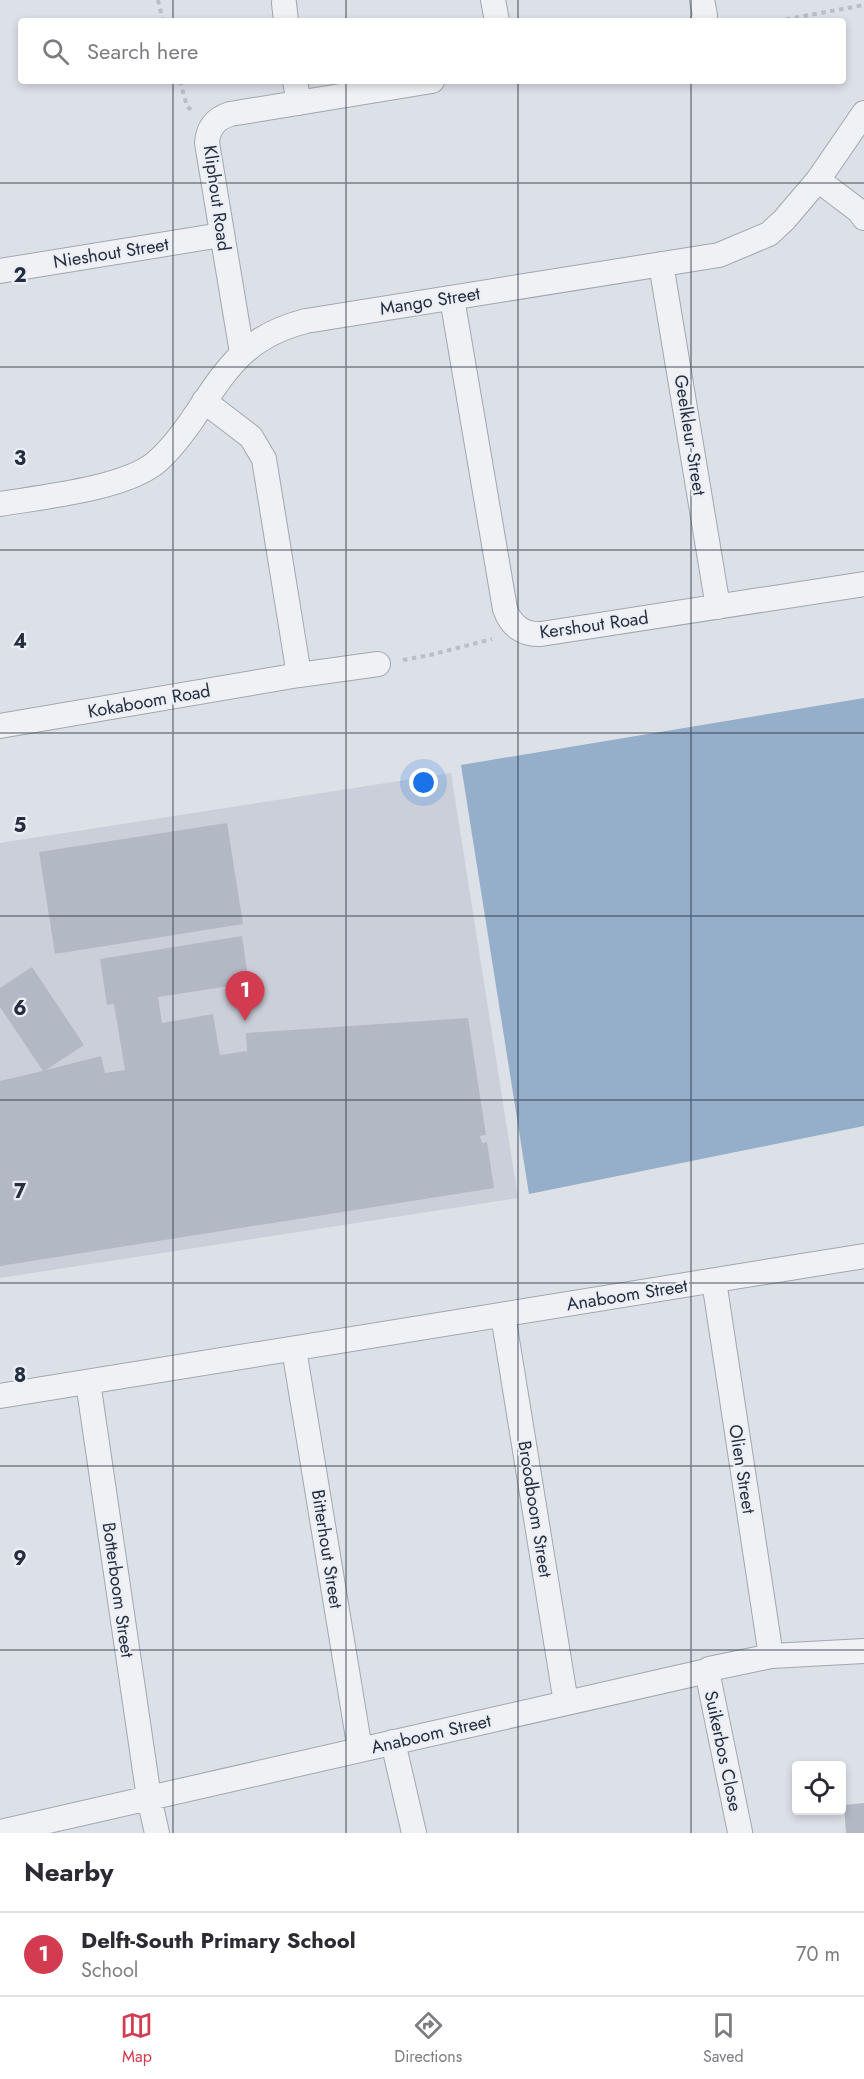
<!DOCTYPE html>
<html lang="en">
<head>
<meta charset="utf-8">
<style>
  :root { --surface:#fff; --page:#f7f7f7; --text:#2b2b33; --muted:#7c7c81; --line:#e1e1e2; --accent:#d23b50 }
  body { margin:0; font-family:Jost,sans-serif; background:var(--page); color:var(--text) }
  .controls { position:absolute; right:18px; bottom:18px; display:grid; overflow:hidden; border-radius:6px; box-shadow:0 3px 9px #0003 }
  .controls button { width:54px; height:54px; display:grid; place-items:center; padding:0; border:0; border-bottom:2px solid var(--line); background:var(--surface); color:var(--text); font:30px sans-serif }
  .you { position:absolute; left:424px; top:783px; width:21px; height:21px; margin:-15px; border:4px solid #fff; border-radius:50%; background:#1a73e8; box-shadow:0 0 0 9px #1a73e833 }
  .badge { display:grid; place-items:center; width:39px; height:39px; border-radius:50%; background:var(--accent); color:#fff; font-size:20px; font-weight:700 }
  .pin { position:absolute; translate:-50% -50px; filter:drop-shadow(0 2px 3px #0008) }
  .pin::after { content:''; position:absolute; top:32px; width:21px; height:18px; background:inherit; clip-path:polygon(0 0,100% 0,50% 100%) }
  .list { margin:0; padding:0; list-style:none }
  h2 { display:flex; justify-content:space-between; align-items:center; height:78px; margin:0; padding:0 24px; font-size:26px }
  h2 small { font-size:20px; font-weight:400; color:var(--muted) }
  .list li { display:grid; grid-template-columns:39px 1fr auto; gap:18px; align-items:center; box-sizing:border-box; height:84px; padding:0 24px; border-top:2px solid var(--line) }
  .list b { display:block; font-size:22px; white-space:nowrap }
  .list p { margin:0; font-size:20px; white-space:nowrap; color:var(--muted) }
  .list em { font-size:20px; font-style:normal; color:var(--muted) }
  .icon { flex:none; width:33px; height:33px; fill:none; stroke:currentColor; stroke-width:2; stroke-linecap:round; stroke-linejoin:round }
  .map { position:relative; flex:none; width:864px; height:1833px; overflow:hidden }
  .search { position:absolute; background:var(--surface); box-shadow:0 3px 9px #0003; left:18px; right:18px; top:18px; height:66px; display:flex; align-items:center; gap:15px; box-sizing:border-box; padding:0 21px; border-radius:6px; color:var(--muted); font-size:22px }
  .sheet { height:162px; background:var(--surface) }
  nav { display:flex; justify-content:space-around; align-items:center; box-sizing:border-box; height:84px; border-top:2px solid var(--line); background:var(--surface); font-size:16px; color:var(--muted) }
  nav a { display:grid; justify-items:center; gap:3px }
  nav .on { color:var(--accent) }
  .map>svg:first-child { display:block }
  .built { fill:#cacfd9 }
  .water { fill:#95aec9 }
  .building { fill:#b3b9c4 }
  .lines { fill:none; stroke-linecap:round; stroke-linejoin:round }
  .minor-casing { stroke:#a1a7b1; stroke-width:26 }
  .path { stroke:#babec5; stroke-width:4; stroke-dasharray:4.5 4.5; stroke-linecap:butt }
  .minor { stroke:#eff1f5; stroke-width:24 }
  .grid { fill:none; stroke:#252e3e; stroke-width:1.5; stroke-opacity:0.55 }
  .labels { text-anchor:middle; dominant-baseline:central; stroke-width:4.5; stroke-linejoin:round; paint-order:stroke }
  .street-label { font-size:18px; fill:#252e3e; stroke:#ebeff5 }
  .grid-label { font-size:20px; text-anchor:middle; font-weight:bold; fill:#252e3e; stroke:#ebeff5; stroke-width:4.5; stroke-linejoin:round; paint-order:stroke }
</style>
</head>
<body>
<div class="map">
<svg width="864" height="1833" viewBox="0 0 864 1833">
  <rect width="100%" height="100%" fill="#dce0e7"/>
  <path class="built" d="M451,773L518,1198L0,1278V843Z"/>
  <path class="water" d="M864,698V1126L529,1194L461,765Z"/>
  <path class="building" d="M227,823L243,924L55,954L39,852Z
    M242,936L249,983L158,997L162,1023L213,1014L220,1055L247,1051L246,1033L468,1018L486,1135L480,1136L482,1143L487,1142L494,1188L0,1266V1081L43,1071L0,1007V988L32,967L84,1045L46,1070L101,1056L105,1073L125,1070L114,1004L107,1005L100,959Z
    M864,1803V1833H846L844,1805Z"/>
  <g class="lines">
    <defs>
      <path id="minor" d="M493,0L497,21
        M702,0L705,15L703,21
        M284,3L286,21
        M295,81L299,103
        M818,180L859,211L864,218
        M661,264L718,607
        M0,271L221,235
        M452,298L505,609C511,626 523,635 541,634L864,584
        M242,353L207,143C208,128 215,119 230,114L432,81
        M204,401L251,437L264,459L299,675
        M0,504C42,497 121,489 154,464C168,453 180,437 190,423C225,372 242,337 306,321L719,255L769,234L784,220L818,180L864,113
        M0,726L299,675L378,664
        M714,1281L771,1656
        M503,1315L566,1703
        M294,1349L360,1750
        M88,1382L149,1798L157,1833
        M0,1396L864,1256
        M707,1671L740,1832
        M393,1742L414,1833
        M0,1832L707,1671L709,1669L771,1656L864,1651"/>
    </defs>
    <use href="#minor" class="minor-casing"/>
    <path class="path" d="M158,0L163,21
      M777,21L864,5
      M180,81L187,106L191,110
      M403,660L430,655L492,639"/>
    <use href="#minor" class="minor"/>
  </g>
  <path class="grid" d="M173,0V21M346,0V21M518,0V21M691,0V21M173,81V1833M346,81V1833M518,81V1833M691,81V1833M0,183H864M0,367H864M0,550H864M0,733H864M0,916H864M0,1100H864M0,1283H864M0,1466H864M0,1650H864"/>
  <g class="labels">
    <g class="street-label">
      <text transform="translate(217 198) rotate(82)">Kliphout Road</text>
      <text transform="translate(111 253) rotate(-9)">Nieshout Street</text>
      <text transform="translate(430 301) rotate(-9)">Mango Street</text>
      <text transform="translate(690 435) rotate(81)">Geelkleur Street</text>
      <text transform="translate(594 625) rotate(-8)">Kershout Road</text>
      <text transform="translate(149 701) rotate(-10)">Kokaboom Road</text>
      <text transform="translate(627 1295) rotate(-9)">Anaboom Street</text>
      <text transform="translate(742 1469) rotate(81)">Olien Street</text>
      <text transform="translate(535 1509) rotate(81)">Broodboom Street</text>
      <text transform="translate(327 1549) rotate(81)">Bitterhout Street</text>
      <text transform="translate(118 1590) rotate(82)">Botterboom Street</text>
      <text transform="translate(431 1734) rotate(-13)">Anaboom Street</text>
      <text transform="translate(723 1751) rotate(78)">Suikerbos Close</text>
    </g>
  </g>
  <g class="grid-label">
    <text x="20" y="282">2</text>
    <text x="20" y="465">3</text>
    <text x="20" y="648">4</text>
    <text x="20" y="832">5</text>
    <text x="20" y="1015">6</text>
    <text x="20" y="1198">7</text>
    <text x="20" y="1382">8</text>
    <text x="20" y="1565">9</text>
  </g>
</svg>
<div class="controls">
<button><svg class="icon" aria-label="locate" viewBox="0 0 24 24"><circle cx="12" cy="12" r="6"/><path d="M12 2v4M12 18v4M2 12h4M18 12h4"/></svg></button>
</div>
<div class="you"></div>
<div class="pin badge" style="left:245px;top:1021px">1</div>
<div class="search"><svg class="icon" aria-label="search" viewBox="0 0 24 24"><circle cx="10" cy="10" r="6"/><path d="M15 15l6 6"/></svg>Search here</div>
</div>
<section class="sheet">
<h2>Nearby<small></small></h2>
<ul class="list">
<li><span class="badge">1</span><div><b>Delft-South Primary School</b><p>School</p></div><em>70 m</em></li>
</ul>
</section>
<nav>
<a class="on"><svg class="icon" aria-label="map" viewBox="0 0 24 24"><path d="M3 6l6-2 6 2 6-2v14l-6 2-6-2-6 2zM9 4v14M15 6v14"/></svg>Map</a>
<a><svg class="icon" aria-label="directions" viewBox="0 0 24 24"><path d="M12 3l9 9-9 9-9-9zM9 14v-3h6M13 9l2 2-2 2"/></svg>Directions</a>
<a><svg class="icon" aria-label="saved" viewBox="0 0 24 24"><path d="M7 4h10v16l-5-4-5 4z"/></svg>Saved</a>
</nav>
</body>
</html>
